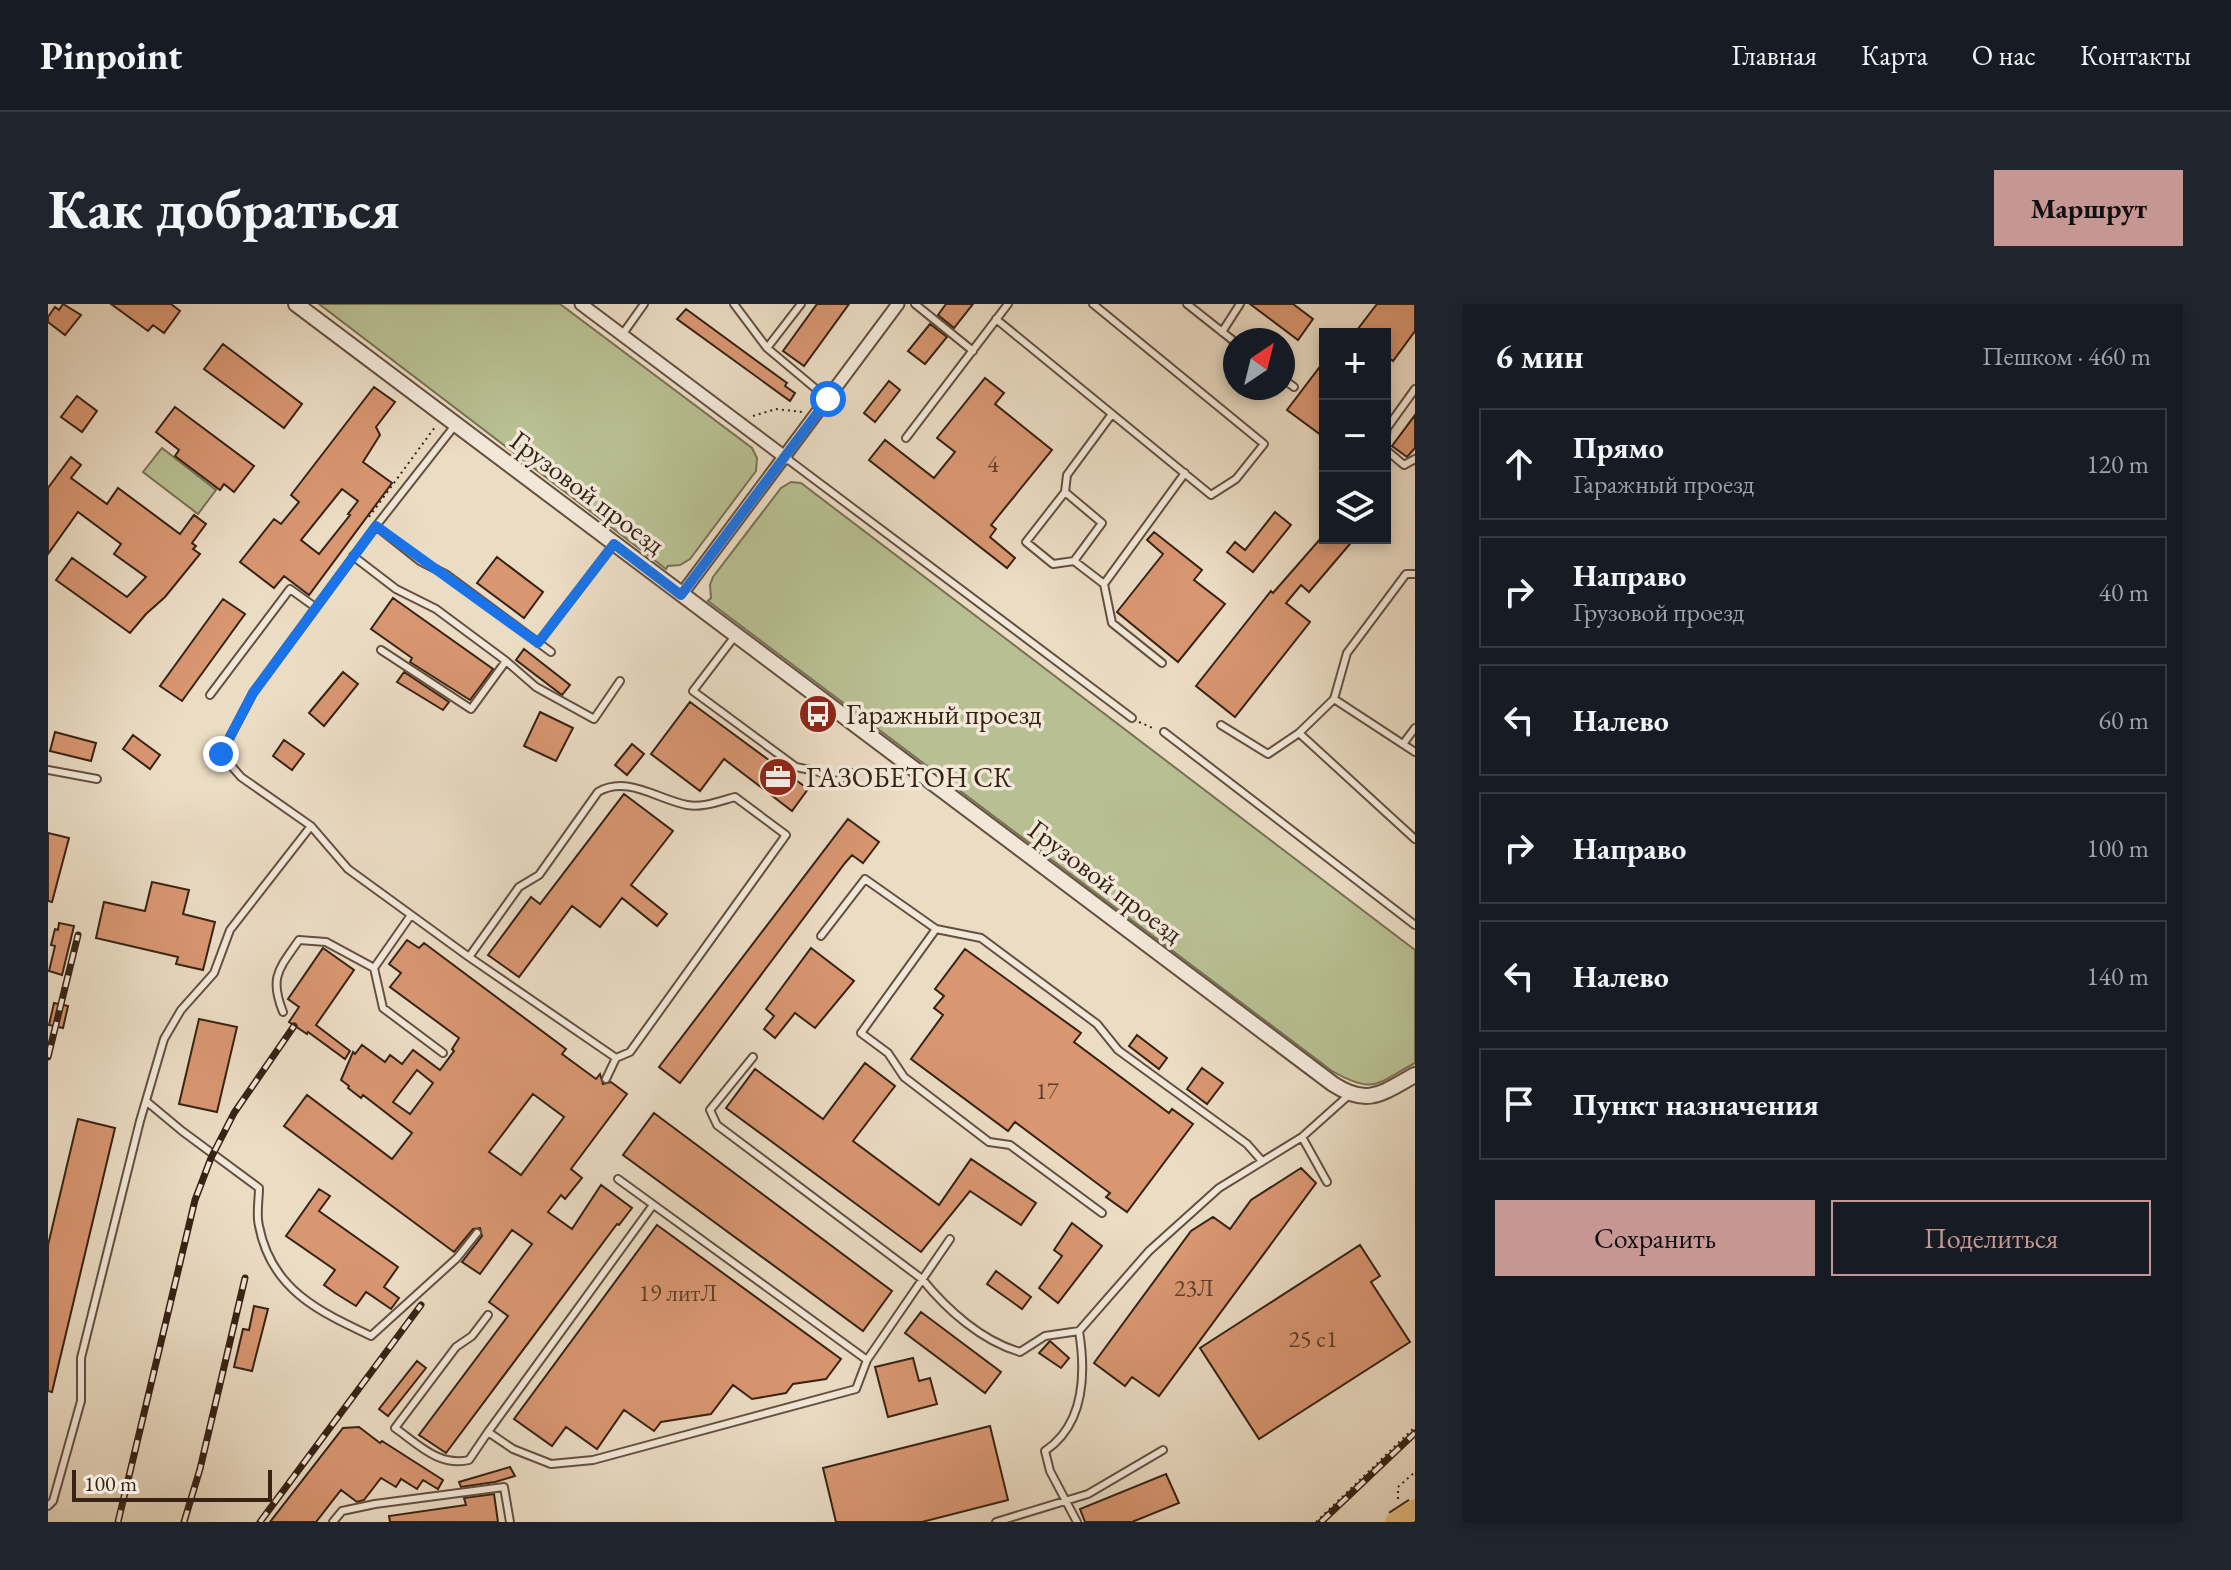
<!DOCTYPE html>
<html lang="ru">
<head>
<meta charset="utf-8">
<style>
  :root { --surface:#171b24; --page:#20242c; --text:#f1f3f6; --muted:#9ea1a6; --line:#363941; --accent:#c59692 }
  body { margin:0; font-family:"EB Garamond",serif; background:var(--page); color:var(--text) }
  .controls { position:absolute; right:24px; top:24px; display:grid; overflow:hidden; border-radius:0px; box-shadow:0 4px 12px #0003 }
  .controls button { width:72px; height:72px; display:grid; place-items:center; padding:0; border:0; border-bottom:2px solid var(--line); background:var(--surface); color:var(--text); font:40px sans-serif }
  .compass { position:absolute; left:1175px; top:24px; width:72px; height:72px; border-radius:50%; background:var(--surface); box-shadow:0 4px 12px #0003; rotate:35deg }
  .scale { position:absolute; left:24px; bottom:20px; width:200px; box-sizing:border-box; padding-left:8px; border:4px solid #372214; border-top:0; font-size:22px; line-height:28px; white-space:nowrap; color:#372214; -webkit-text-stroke:6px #f2e8d9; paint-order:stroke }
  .stop { position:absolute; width:24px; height:24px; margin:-18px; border:6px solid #1a73e8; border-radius:50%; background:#fff }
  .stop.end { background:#1a73e8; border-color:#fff; box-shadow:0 2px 8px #0008 }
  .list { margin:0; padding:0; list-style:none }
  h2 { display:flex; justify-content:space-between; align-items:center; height:104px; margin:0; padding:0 32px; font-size:34px }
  h2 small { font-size:26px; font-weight:400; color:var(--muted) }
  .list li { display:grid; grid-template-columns:52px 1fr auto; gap:24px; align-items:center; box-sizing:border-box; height:112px; margin:0 16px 16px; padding:0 16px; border:2px solid var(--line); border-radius:0px }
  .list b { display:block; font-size:30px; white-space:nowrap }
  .list p { margin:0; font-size:26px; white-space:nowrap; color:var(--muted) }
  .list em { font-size:26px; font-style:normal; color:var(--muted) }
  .actions { display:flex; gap:16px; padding:24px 32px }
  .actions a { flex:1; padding:18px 0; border:2px solid var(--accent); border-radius:0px; text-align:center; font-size:28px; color:var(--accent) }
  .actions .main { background:var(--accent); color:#111 }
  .icon { flex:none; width:44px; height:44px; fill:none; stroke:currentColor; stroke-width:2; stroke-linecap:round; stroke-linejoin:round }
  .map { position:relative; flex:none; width:1367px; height:1218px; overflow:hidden; border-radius:0px }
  header { display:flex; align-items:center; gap:48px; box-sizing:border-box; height:112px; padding:0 40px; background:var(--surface); border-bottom:2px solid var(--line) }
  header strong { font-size:38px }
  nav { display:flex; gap:44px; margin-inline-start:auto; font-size:28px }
  .intro { display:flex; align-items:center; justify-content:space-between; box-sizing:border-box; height:192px; padding:0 48px }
  h1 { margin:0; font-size:56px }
  .button { padding:20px 36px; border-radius:0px; background:var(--accent); color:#111; font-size:28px; font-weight:700 }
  main { display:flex; gap:48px; padding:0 48px }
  aside { flex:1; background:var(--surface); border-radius:0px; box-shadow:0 4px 12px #0003 }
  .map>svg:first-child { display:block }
  .grass { fill:#b8c093; stroke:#787154; stroke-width:2 }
  .building { fill:#d89671; stroke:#372214; stroke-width:2; fill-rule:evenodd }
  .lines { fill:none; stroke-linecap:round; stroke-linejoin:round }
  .service-casing { stroke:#645040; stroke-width:10 }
  .minor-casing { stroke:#645040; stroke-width:15 }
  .tertiary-casing { stroke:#645040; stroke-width:18 }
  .path { stroke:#372214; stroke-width:2; stroke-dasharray:2 4; stroke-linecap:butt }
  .service { stroke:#f2e8d9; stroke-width:6 }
  .minor { stroke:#f2e8d9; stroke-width:11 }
  .tertiary { stroke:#f2e8d9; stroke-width:14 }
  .rail-casing { stroke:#372214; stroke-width:7 }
  .rail { stroke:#f2e8d9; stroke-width:4; stroke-dasharray:12; stroke-linecap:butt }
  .motorway-bridge-casing { stroke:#372214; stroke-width:24; stroke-linecap:butt }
  .motorway-bridge { stroke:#e6be82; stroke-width:20 }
  .route { stroke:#1a73e8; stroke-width:10 }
  .labels { text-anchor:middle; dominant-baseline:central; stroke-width:7; stroke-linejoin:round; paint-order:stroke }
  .number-label { font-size:24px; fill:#5f3f2b }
  .street-label { font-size:28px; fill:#372214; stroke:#f2e8d9 }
  .poi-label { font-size:28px; fill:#372214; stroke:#f2e8d9; text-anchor:start }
</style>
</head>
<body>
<header>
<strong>Pinpoint</strong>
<nav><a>Главная</a><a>Карта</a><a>О нас</a><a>Контакты</a></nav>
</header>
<div class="intro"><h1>Как добраться</h1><a class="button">Маршрут</a></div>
<main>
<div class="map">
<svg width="1367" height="1218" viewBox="0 0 1367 1218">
  <rect width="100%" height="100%" fill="#ebdcc4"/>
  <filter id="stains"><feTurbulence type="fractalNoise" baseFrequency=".0025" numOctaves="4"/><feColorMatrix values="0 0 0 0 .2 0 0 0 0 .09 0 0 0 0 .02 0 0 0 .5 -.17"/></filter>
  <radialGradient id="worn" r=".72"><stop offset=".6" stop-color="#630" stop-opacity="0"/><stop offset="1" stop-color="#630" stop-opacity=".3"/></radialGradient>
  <path class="grass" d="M271,0H512L704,144L709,154L708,167L642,255L632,261L620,262L618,265Z
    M114,144L168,186L150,210L95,168Z
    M743,178L753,179L1367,646V759C1328,780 1326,791 1284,767L660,297L663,294L662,281L665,273L733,184Z"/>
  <path class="building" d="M15,0L33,11L17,31L0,18V13L7,3L11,6Z
    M63,0H123L132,7L116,29L105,21L100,27Z
    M769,0H801L756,62L735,47Z
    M898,0H925L906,24L890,11Z
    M1202,0H1245L1265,15L1250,36Z
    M1329,0H1367V27L1345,57L1337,51V30H1306Z
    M638,5L739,79L737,82L747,89L742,97L629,15Z
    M882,20L899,33L877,60L860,47Z
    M175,40L254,100L236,124L156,65Z
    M1277,56V134L1239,106Z
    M937,74L956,89L947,100L1004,146L943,221L948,225L942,233L967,254L959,264L821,156L837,136L886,174L907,148L889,134Z
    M841,77L852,86L827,118L816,109Z
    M326,83L347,98L328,123L332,131L315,158L344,179L261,291L236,272L226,284L192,258L226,215L233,220L251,198L243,191ZM294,185L310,197L300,210L302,211L271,250L253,236Z
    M29,92L49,107L34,128L13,113Z
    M127,103L206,162L186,188L176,180L172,186L127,152L131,146L108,128Z
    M1367,111V144L1359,153L1344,142Z
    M23,153L33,161L23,174L59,200L70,184L132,230L146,211L158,220L144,239L148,242L145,245L152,250L117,293L98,310L82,329L8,276L24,254L79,293L98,273L66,250L73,240L30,208L0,250V184Z
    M1227,208L1243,221L1205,268L1179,248L1187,238L1197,246Z
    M1106,228L1154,266L1146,276L1177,300L1130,358L1069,308L1115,250L1099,236Z
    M1273,234H1307L1261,288L1253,281L1238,299L1262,318L1187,413L1148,382L1223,287L1225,289Z
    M449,253L495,288L476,314L429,279Z
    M345,294L445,365L422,396L362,358L364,354L323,325Z
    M175,295L197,310L134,397L112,382Z
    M476,345L522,381L514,391L468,356Z
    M295,368L310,380L276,422L261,409Z
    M356,368L401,398L395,406L349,378Z
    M642,398L760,485L744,507L676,455L652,487L603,450Z
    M492,408L525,424L508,457L476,442Z
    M7,428L48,439L43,457L2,447Z
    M85,431L112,451L102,465L75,445Z
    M236,436L256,450L244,466L225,452Z
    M584,440L596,450L579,471L567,461Z
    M576,490L625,527L583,581L619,610L609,622L574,594L552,623L524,602L471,673L440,651L483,593L492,600Z
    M800,515L831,538L815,559L804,551L797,559L632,779L611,763Z
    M0,529L21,534L4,598L0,597Z
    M104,578L141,586L135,610L167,618L155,666L128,660L130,653L48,634L56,598L97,607Z
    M11,619L26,622L14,671L1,667L7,642L3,641L7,625L10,626Z
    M359,636L371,644L376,639L518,745L514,750L548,775L552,770L555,780L563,778L579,790L523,865L534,874L517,895L513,891L500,908L524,925L553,881L584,904L571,921L569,920L398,1149L371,1131L460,1012L441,998L484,940L464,926L432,970L414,958L434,932L432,924L425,925L406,948L236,822L259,791L344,855L364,829L315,791L313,794L300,784L301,782L293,776L305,748L307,750L314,741L337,758L342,751L354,760L365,746L392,766L406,747L404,745L411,734L342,683L353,669L341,660ZM369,766L385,779L362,810L345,798ZM485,790L516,813L473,871L441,848Z
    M275,644L306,666L268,721L302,747L297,755L260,728L259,730L241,718L251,703L240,695Z
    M763,644L806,677L767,724L747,709L727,734L716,725L726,712L718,705Z
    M917,645L1033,729L1026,738L1121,809L1124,805L1145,820L1079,908L1058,893L1062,889L967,818L960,827L863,755L895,711L886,704L896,692L887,685Z
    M6,699L20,702L15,724L1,721Z
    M151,715L189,723L169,808L131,800Z
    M1089,731L1119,754L1111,765L1081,742Z
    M817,759L847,782L805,837L891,901L923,855L988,899L973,921L922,887L873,948L678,804L707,765L775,815Z
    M1154,764L1175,779L1159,800L1139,785Z
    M606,809L844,987L815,1027L575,851Z
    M30,815L67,824L4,1088L0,1087V941Z
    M1253,864L1268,879L1111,1092L1084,1073L1077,1082L1046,1059L1143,927L1165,913L1182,925L1203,896Z
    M271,885L282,892L271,907L350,963L336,983L351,994L343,1005L318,988L308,1002L287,989L276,981L287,966L238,932Z
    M1024,919L1054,942L1010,999L991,984L1014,952L1006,946Z
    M609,921L793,1055L778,1075L745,1080L738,1089L704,1095L685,1081L663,1110L613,1118L606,1127L576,1106L549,1145L518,1123L504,1142L466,1115Z
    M1312,941L1332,972L1323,978L1362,1038L1211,1135L1152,1044Z
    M948,967L983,993L974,1005L939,980Z
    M206,1002L220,1005L204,1067L186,1063L195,1025L201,1026Z
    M873,1008L953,1068L937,1089L857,1029Z
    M1002,1037L1021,1054L1013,1064L991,1049Z
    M865,1054L871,1077L882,1074L889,1100L840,1113L827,1063Z
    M369,1057L378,1064L340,1112L331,1105Z
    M942,1122L960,1196L874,1218H788L775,1164Z
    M311,1123L332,1139L334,1137L395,1176L390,1185L375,1176L369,1185L353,1175L348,1183L333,1174L316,1196L309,1198L293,1186L268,1218H222L295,1124Z
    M462,1163L467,1172L447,1178L413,1183L411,1178Z
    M1118,1170L1131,1199L1084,1218H1037L1032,1205Z
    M446,1190L450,1218H342L341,1212L418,1201L416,1194Z"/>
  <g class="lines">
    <defs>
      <path id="service" d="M686,0L719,44L780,95
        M867,0L925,47
        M1139,0L1187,38
        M948,15L1163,191L1188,175L1216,140L1045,0
        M1174,28L1192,0
        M574,31L596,0
        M719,44L753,0
        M1235,75L1246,83
        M408,120L328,222L205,389L173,450L193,473L263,522L300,565L421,653L568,754L582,748L738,531L687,493C672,497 655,504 639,501C609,495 579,471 550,488L491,571L471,583L421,653
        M858,134L960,0
        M1337,135L1339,124L1367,85
        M1337,145L1356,161L1367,155
        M738,154L1084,414
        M1017,188L1019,171L1064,110
        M328,222L372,257L399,271L503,348
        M305,252L348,285L388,305L458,357L423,405L333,346
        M1026,257L1054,219L1017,188L978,238L1005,260L1026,257L1056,280
        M687,332L645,387L748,463L772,468L786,478L805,469
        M490,339L566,240
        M458,357L488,383L546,415L572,377
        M1114,359L1064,319L1056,280L1137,169
        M162,391L242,285L267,303
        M1286,395L1367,448
        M1173,421L1220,450L1251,429L1286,395L1299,349L1358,270H1367
        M1116,428L1367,621
        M1251,429L1367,535
        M1355,440L1367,424
        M0,466L49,475
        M363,611L326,664L335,704L395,749
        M888,625L813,729L840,749L856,773L941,838L962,841L1054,909
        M773,632L817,575L888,625L933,634L1049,720L1070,746L1199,840L1214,857
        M235,708C221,673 231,665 251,636L278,638L326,664
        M705,753L662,806L669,821L874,975C899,1006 934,1037 972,1048L997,1032L1031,1027L1101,947L1171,884L1254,833L1301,791
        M558,775L568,754
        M98,797L134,827L211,884C211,896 208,910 211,922C223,985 270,1007 323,1032L409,954L429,929
        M1254,833L1279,878
        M570,875L819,1056
        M605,901L440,1128L465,1145L503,1160L545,1156L808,1085L819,1056L902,935
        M440,1011L424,1032L408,1043L347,1124C370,1140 391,1163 421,1156L440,1128
        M0,1202L5,1197L33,1097V1054L92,817L116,735L133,706L166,669L182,626L263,522
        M285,1218L294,1207L327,1200L456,1183L462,1218
        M948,1218L1040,1190L1115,1146
        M1029,1218L1002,1167L997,1147C1037,1120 1038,1070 1031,1027"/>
      <path id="minor" d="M533,0L738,154
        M633,291L850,0"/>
      <path id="tertiary" d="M248,0L1285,780C1320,803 1334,789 1367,771"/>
    </defs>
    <use href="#service" class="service-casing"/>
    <use href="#minor" class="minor-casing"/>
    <use href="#tertiary" class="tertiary-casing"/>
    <path class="path" d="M705,112L728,105L754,108
      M321,213L387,123
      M1091,418L1107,425
      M1350,1195V1183L1367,1168
      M1268,1218L1367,1123"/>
    <use href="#service" class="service"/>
    <use href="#minor" class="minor"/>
    <use href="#tertiary" class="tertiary"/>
    <defs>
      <path id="rail" d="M0,753L30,631
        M70,1218L147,896L163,854L186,809L246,722
        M136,1218L152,1165L197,974
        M212,1218L373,1001
        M1273,1218L1367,1129"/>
    </defs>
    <use href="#rail" class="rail-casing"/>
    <use href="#rail" class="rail"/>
    <defs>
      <path id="motorway-bridge" d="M1347,1218L1367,1205"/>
    </defs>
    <use href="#motorway-bridge" class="motorway-bridge-casing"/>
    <use href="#motorway-bridge" class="motorway-bridge"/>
  </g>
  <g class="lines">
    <path class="route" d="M173,450L205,389L328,222L490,339L566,240L633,291L780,95"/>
  </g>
  <defs>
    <symbol id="bus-disc" viewBox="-11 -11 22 22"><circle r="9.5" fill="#8f2418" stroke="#f2e8d9"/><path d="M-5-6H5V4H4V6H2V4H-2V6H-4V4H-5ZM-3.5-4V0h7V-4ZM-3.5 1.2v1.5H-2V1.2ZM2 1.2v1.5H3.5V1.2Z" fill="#fff"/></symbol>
    <symbol id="office-disc" viewBox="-11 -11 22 22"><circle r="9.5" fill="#8f2418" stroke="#f2e8d9"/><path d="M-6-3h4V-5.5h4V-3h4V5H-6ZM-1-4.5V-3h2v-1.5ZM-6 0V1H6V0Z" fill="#fff"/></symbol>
  </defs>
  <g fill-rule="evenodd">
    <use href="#bus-disc" x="748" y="388" width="44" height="44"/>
    <use href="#office-disc" x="708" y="451" width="44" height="44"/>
  </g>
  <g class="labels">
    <g class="number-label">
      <text x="945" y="159">4</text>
      <text x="999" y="786">17</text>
      <text x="1146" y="983">23Л</text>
      <text x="630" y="988">19 литЛ</text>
      <text x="1265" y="1034">25 с1</text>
    </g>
    <g class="street-label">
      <text transform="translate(540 188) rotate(37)">Грузовой проезд</text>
      <text transform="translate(1058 577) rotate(37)">Грузовой проезд</text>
    </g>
    <g class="poi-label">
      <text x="798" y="410">Гаражный проезд</text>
      <text x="758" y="473">ГАЗОБЕТОН СК</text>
    </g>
  </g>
  <rect width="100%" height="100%" filter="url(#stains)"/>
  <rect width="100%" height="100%" fill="url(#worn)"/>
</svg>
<div class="controls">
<button>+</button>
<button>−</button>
<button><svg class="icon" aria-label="layers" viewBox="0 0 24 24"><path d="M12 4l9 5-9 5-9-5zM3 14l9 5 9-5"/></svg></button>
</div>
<svg class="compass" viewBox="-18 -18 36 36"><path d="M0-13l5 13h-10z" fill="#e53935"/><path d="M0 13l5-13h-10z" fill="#9ea1a6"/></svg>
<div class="scale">100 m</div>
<div class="stop" style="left:780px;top:95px"></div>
<div class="stop end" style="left:173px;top:450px"></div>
</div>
<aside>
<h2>6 мин<small>Пешком · 460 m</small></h2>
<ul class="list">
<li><svg class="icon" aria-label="ahead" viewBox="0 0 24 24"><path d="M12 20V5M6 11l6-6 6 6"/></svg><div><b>Прямо</b><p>Гаражный проезд</p></div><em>120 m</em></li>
<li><svg class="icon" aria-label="right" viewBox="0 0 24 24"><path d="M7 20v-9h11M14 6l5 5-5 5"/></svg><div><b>Направо</b><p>Грузовой проезд</p></div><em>40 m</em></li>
<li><svg class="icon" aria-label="left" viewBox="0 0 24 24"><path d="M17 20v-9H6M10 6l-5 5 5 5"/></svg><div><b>Налево</b></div><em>60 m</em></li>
<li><svg class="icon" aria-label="right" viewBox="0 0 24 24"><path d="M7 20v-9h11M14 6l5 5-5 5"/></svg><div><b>Направо</b></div><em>100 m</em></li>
<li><svg class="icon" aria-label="left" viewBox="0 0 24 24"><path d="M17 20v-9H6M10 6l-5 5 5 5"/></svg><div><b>Налево</b></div><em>140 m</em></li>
<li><svg class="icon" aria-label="arrive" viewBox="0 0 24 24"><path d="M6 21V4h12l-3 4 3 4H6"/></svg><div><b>Пункт назначения</b></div></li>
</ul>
<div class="actions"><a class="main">Сохранить</a><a>Поделиться</a></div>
</aside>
</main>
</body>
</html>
